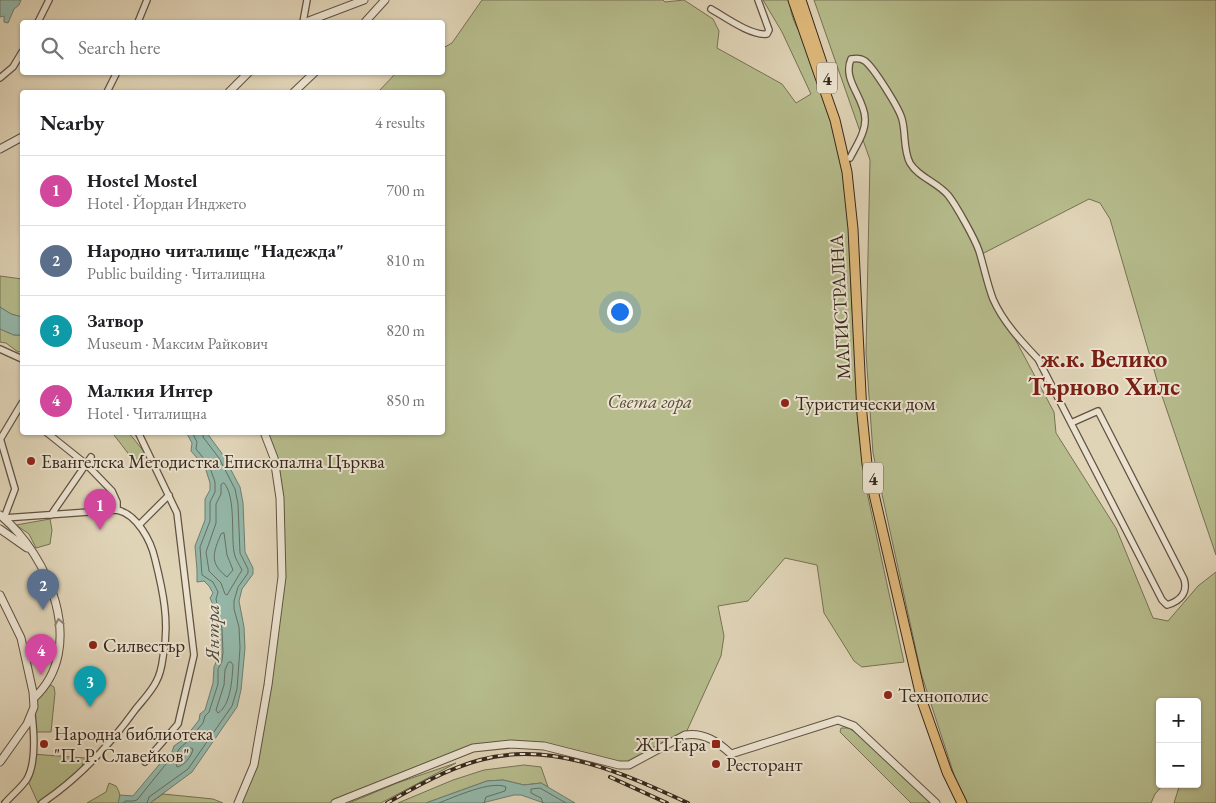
<!DOCTYPE html>
<html lang="en">
<head>
<meta charset="utf-8">
<style>
  :root { --surface:#fff; --page:#f2f2f2; --text:#202124; --muted:#757577; --line:#e0e0e0; --accent:#8f2418 }
  body { margin:0; font-family:"EB Garamond",serif; background:var(--page); color:var(--text) }
  .controls { position:absolute; right:15px; bottom:15px; display:grid; overflow:hidden; border-radius:5px; box-shadow:0 1px 4px #0004 }
  .controls button { width:45px; height:45px; display:grid; place-items:center; padding:0; border:0; border-bottom:1px solid var(--line); background:var(--surface); color:var(--text); font:25px sans-serif }
  .you { position:absolute; left:619px; top:311px; width:18px; height:18px; margin:-12px; border:4px solid #fff; border-radius:50%; background:#1a73e8; box-shadow:0 0 0 8px #1a73e833 }
  .badge { display:grid; place-items:center; width:32px; height:32px; border-radius:50%; background:var(--accent); color:#fff; font-size:16px; font-weight:700 }
  .pin { position:absolute; translate:-50% -41px; filter:drop-shadow(0 1px 2px #0008) }
  .pin::after { content:''; position:absolute; top:26px; width:18px; height:15px; background:inherit; clip-path:polygon(0 0,100% 0,50% 100%) }
  .list { margin:0; padding:0; list-style:none }
  h2 { display:flex; justify-content:space-between; align-items:center; height:65px; margin:0; padding:0 20px; font-size:21px }
  h2 small { font-size:16px; font-weight:400; color:var(--muted) }
  .list li { display:grid; grid-template-columns:32px 1fr auto; gap:15px; align-items:center; box-sizing:border-box; height:70px; padding:0 20px; border-top:1px solid var(--line) }
  .list b { display:block; font-size:19px; white-space:nowrap }
  .list p { margin:0; font-size:16px; white-space:nowrap; color:var(--muted) }
  .list em { font-size:16px; font-style:normal; color:var(--muted) }
  .icon { flex:none; width:28px; height:28px; fill:none; stroke:currentColor; stroke-width:2; stroke-linecap:round; stroke-linejoin:round }
  .map { position:relative; flex:none; width:1216px; height:803px; overflow:hidden }
  .search { position:absolute; background:var(--surface); box-shadow:0 1px 4px #0004; left:20px; top:20px; width:425px; height:55px; display:flex; align-items:center; gap:12px; box-sizing:border-box; padding:0 18px; border-radius:5px; color:var(--muted); font-size:19px }
  .panel { position:absolute; background:var(--surface); box-shadow:0 1px 4px #0004; left:20px; top:90px; width:425px; height:345px; border-radius:5px }
  .map>svg:first-child { display:block }
  .green { fill:#b6bc8c; stroke:#767254 }
  .water { fill:#94b8aa; stroke:#6f7e71 }
  .lines { fill:none; stroke-linecap:round; stroke-linejoin:round }
  .shore { stroke:#667062; stroke-width:1 }
  .minor-casing { stroke:#615242; stroke-width:8 }
  .tertiary-casing { stroke:#615242; stroke-width:9 }
  .primary-casing { stroke:#37271b; stroke-width:11 }
  .minor { stroke:#ebe3d0; stroke-width:5.5 }
  .tertiary { stroke:#ebe3d0; stroke-width:7 }
  .primary { stroke:#e0ba7c; stroke-width:9 }
  .rail-casing { stroke:#37271b; stroke-width:4 }
  .rail { stroke:#ebe3d0; stroke-width:2; stroke-dasharray:5.5; stroke-linecap:butt }
  .oneway { stroke:#918576 }
  .poi-dot { fill:#8f2418; stroke:#ebe3d0; stroke-width:2 }
  .labels { text-anchor:middle; dominant-baseline:central; stroke-width:4; stroke-linejoin:round; paint-order:stroke }
  .shield { fill:#ebe3d0; stroke:#6d5f51; stroke-width:1 }
  .shield-label { font-size:18px; font-weight:bold; fill:#37271b }
  .street-label { font-size:19px; fill:#37271b; stroke:#ebe3d0 }
  .park-label { font-size:19px; font-style:italic; fill:#574c37; stroke:#ebe3d0 }
  .poi-label { font-size:19px; fill:#37271b; stroke:#ebe3d0; text-anchor:start }
  .water-label { font-size:20px; font-style:italic; fill:#4e4b3f; stroke:#ebe3d0 }
  .district-label { font-size:24px; font-weight:bold; fill:#7a1f14; stroke:#ebe3d0 }
</style>
</head>
<body>
<div class="map">
<svg width="1216" height="803" viewBox="0 0 1216 803">
  <rect width="100%" height="100%" fill="#e0d4b7"/>
  <filter id="stains"><feTurbulence type="fractalNoise" baseFrequency=".004" numOctaves="4"/><feColorMatrix values="0 0 0 0 .2 0 0 0 0 .09 0 0 0 0 .02 0 0 0 .5 -.17"/></filter>
  <radialGradient id="worn" r=".72"><stop offset=".6" stop-color="#630" stop-opacity="0"/><stop offset="1" stop-color="#630" stop-opacity=".3"/></radialGradient>
  <path class="green" d="M482,0H663L665,2L684,0L713,19L719,31L717,48L782,84L796,103L811,94L782,32L763,0H790C789,10 795,26 801,34L835,135L847,189L852,310L855,321L861,448L868,497L904,662L862,667L854,661L824,613L817,565L785,558L748,601L718,606L724,636L721,656L685,735L629,765L544,746L473,748L335,803H238L254,765L282,577L274,458L264,433L442,432V92H378L396,73L442,72L443,48L452,43Z
    M814,0H1216V555L1159,387L1110,219L1100,203L1089,199L980,255L985,276L1006,322L1054,412L1056,433L1116,528L1153,618L1168,621L1198,586L1216,572V803H1174L1180,784H1197V764L1200,760L1197,761V702H1160V784H1164L1155,794L1151,803H967L958,787L921,673L873,453L866,353L870,160Z
    M0,276L22,279V317L11,314L0,307Z
    M0,329L14,335H22V351L18,352L6,343L0,342Z
    M117,433H129L145,453L134,461L114,435Z
    M50,519L52,530L50,544L36,548L29,534L16,525Z
    M47,683L54,687L55,693L51,732H34V698Z
    M841,728H849L856,733L933,803H911L840,732Z
    M32,754L85,758L78,776L42,803H38L27,779Z
    M456,763L381,803H349L397,783Z
    M524,765L541,767L548,787L541,783L524,785L503,780L487,781L426,803H398L453,780L484,770Z
    M109,783L116,786C120,792 121,797 118,803H87L106,792Z
    M163,794L213,799L223,803H150Z"/>
  <path class="water" d="M0,0H21L19,5L14,9L8,23L4,22V16L0,17Z
    M0,307L11,314L22,317V335H14L0,329Z
    M187,434L207,433L223,455L240,487L243,503L245,552L253,568V574L242,589L239,601L244,627L245,648L241,690L237,707L192,772L150,803H118L120,795L133,796L163,760L172,752L174,746L185,738L199,720L200,714L205,710L213,683L214,667L217,660L218,652L217,630L214,607L210,598L213,593L209,586L204,581L197,582V570L195,546L205,520V499L210,490V483L205,467L191,451L192,443Z
    M503,780L524,785L541,783L575,803H544L521,795H514L482,803H426L487,781Z"/>
  <g class="lines">
    <path class="shore" d="M224,483C236,496 231,535 234,552C235,559 239,564 242,570L227,595L225,594L221,583L209,571L206,552L216,523V504L221,494V485Z
      M224,533L227,555L233,570L227,577C209,563 213,553 221,534Z
      M231,662L233,665C232,679 231,705 218,713L216,710L224,685L225,670L228,663Z
      M191,748L193,749C192,756 184,766 177,767L176,764L184,752Z
      M124,803L125,801H133L137,800L166,764L176,755L179,749L188,741L203,723L205,716L209,712L218,684V669L222,661L223,652L222,629L216,599L218,592L213,582L202,575L200,547L210,521V502L215,492V482L209,465L196,449L197,442L192,432
      M147,803L149,797L188,769L232,706L237,689L240,648L239,627L234,609V601L238,587L248,573V569L240,553L238,504L235,489L219,458L203,437V432
      M439,803C454,797 492,780 506,787L505,791L486,797L484,803
      M543,803L541,798L531,793V789L540,788L566,803"/>
    <defs>
      <path id="minor" d="M711,9C725,17 751,36 767,34L769,30L758,0
        M38,22L49,0
        M138,22L147,0
        M303,22L307,0
        M0,78L13,67L22,52
        M107,92L117,72
        M850,158C856,146 866,132 865,118C864,97 842,80 851,59C856,58 861,58 865,61C874,68 899,108 902,119C906,133 903,150 910,163C918,177 937,182 948,195C956,205 975,239 979,251C984,267 987,283 993,299C1003,322 1021,341 1038,359L1162,600L1167,605C1181,601 1188,592 1184,579L1098,411L1071,423
        M0,349L22,359
        M46,432L86,464L112,491L117,502V510
        M138,432L177,513L194,655L178,724L145,762
        M0,438L15,489L4,518L117,510C137,514 151,541 155,559C163,591 170,623 163,657C162,665 160,675 156,682C151,692 142,701 135,710C109,746 79,778 42,803
        M1,438L22,403
        M51,515L91,457
        M139,525L169,495
        M5,803C12,795 22,787 27,779C36,763 34,732 32,715"/>
      <path id="tertiary" d="M306,22L364,0
        M365,22L385,0
        M229,92L249,72
        M294,92L315,72
        M0,149L22,137
        M0,515C49,555 88,648 34,698
        M0,529L27,548
        M0,595L21,638L33,692L34,707L27,724L0,762
        M238,803L254,765L268,685L282,577L280,498L274,458L264,432
        M335,803L473,748L511,744L544,746L619,765H629L685,735C704,732 718,742 731,754L838,720L854,726L936,803"/>
      <path id="primary" d="M793,0L835,120L847,172L853,229L862,414L867,464L922,701L947,772L962,803
        M801,0L823,66"/>
    </defs>
    <use href="#minor" class="minor-casing"/>
    <use href="#tertiary" class="tertiary-casing"/>
    <use href="#primary" class="primary-casing"/>
    <use href="#minor" class="minor"/>
    <use href="#tertiary" class="tertiary"/>
    <use href="#primary" class="primary"/>
    <defs>
      <path id="rail" d="M610,777L667,803
        M387,803C417,786 447,769 480,760C551,740 625,774 688,803"/>
    </defs>
    <use href="#rail" class="rail-casing"/>
    <use href="#rail" class="rail"/>
  </g>
  <defs><path id="oneway-chevron" d="M-2-3.5L2.5 0L-2 3.5" fill="none" stroke-width="1.6" stroke-linecap="round" stroke-linejoin="round" transform="scale(1.25)"/></defs>
  <use class="oneway" href="#oneway-chevron" transform="translate(59 622) rotate(-100)"/>
  <g class="poi-dot">
    <circle cx="785" cy="403" r="5"/>
    <circle cx="31" cy="461" r="5"/>
    <circle cx="93" cy="645" r="5"/>
    <circle cx="888" cy="695" r="5"/>
    <circle cx="44" cy="744" r="5"/>
    <rect x="711" y="739" width="10" height="10" rx="2.5"/>
    <circle cx="716" cy="764" r="5"/>
  </g>
  <g class="labels">
    <g class="shield">
      <rect x="817" y="62.5" width="20" height="31" rx="4"/>
      <rect x="863" y="462.5" width="20" height="31" rx="4"/>
    </g>
    <g class="shield-label">
      <text x="827" y="78">4</text>
      <text x="873" y="478">4</text>
    </g>
    <g class="street-label">
      <text transform="translate(840 307) rotate(-93)">МАГИСТРАЛНА</text>
    </g>
    <g class="park-label">
      <text x="650" y="401">Света гора</text>
    </g>
    <g class="poi-label">
      <text x="795" y="403">Туристически дом</text>
      <text x="41" y="461">Евангелска Методистка Епископална Църква</text>
      <text x="103" y="645">Силвестър</text>
      <text x="898" y="695">Технополис</text>
      <text x="54" y="733">Народна библиотека<tspan x="54" dy="22">"П. Р. Славейков"</tspan></text>
      <text x="706" y="744" text-anchor="end">ЖП Гара</text>
      <text x="726" y="764">Ресторант</text>
    </g>
    <g class="water-label">
      <text transform="translate(212 633) rotate(-90)">Янтра</text>
    </g>
    <g class="district-label">
      <text x="1104" y="358">ж.к. Велико<tspan x="1104" dy="28">Търново Хилс</tspan></text>
    </g>
  </g>
  <rect width="100%" height="100%" filter="url(#stains)"/>
  <rect width="100%" height="100%" fill="url(#worn)"/>
</svg>
<div class="controls">
<button>+</button>
<button>−</button>
</div>
<div class="you"></div>
<div class="pin badge" style="left:100px;top:530px;background:#d1479c">1</div>
<div class="pin badge" style="left:43px;top:610px;background:#5c6f8a">2</div>
<div class="pin badge" style="left:90px;top:707px;background:#0f9aa8">3</div>
<div class="pin badge" style="left:41px;top:675px;background:#d1479c">4</div>
<div class="search"><svg class="icon" aria-label="search" viewBox="0 0 24 24"><circle cx="10" cy="10" r="6"/><path d="M15 15l6 6"/></svg>Search here</div>
<section class="panel">
<h2>Nearby<small>4 results</small></h2>
<ul class="list">
<li><span class="badge" style="background:#d1479c">1</span><div><b>Hostel Mostel</b><p>Hotel · Йордан Инджето</p></div><em>700 m</em></li>
<li><span class="badge" style="background:#5c6f8a">2</span><div><b>Народно читалище &quot;Надежда&quot;</b><p>Public building · Читалищна</p></div><em>810 m</em></li>
<li><span class="badge" style="background:#0f9aa8">3</span><div><b>Затвор</b><p>Museum · Максим Райкович</p></div><em>820 m</em></li>
<li><span class="badge" style="background:#d1479c">4</span><div><b>Малкия Интер</b><p>Hotel · Читалищна</p></div><em>850 m</em></li>
</ul>
</section>
</div>
</body>
</html>
